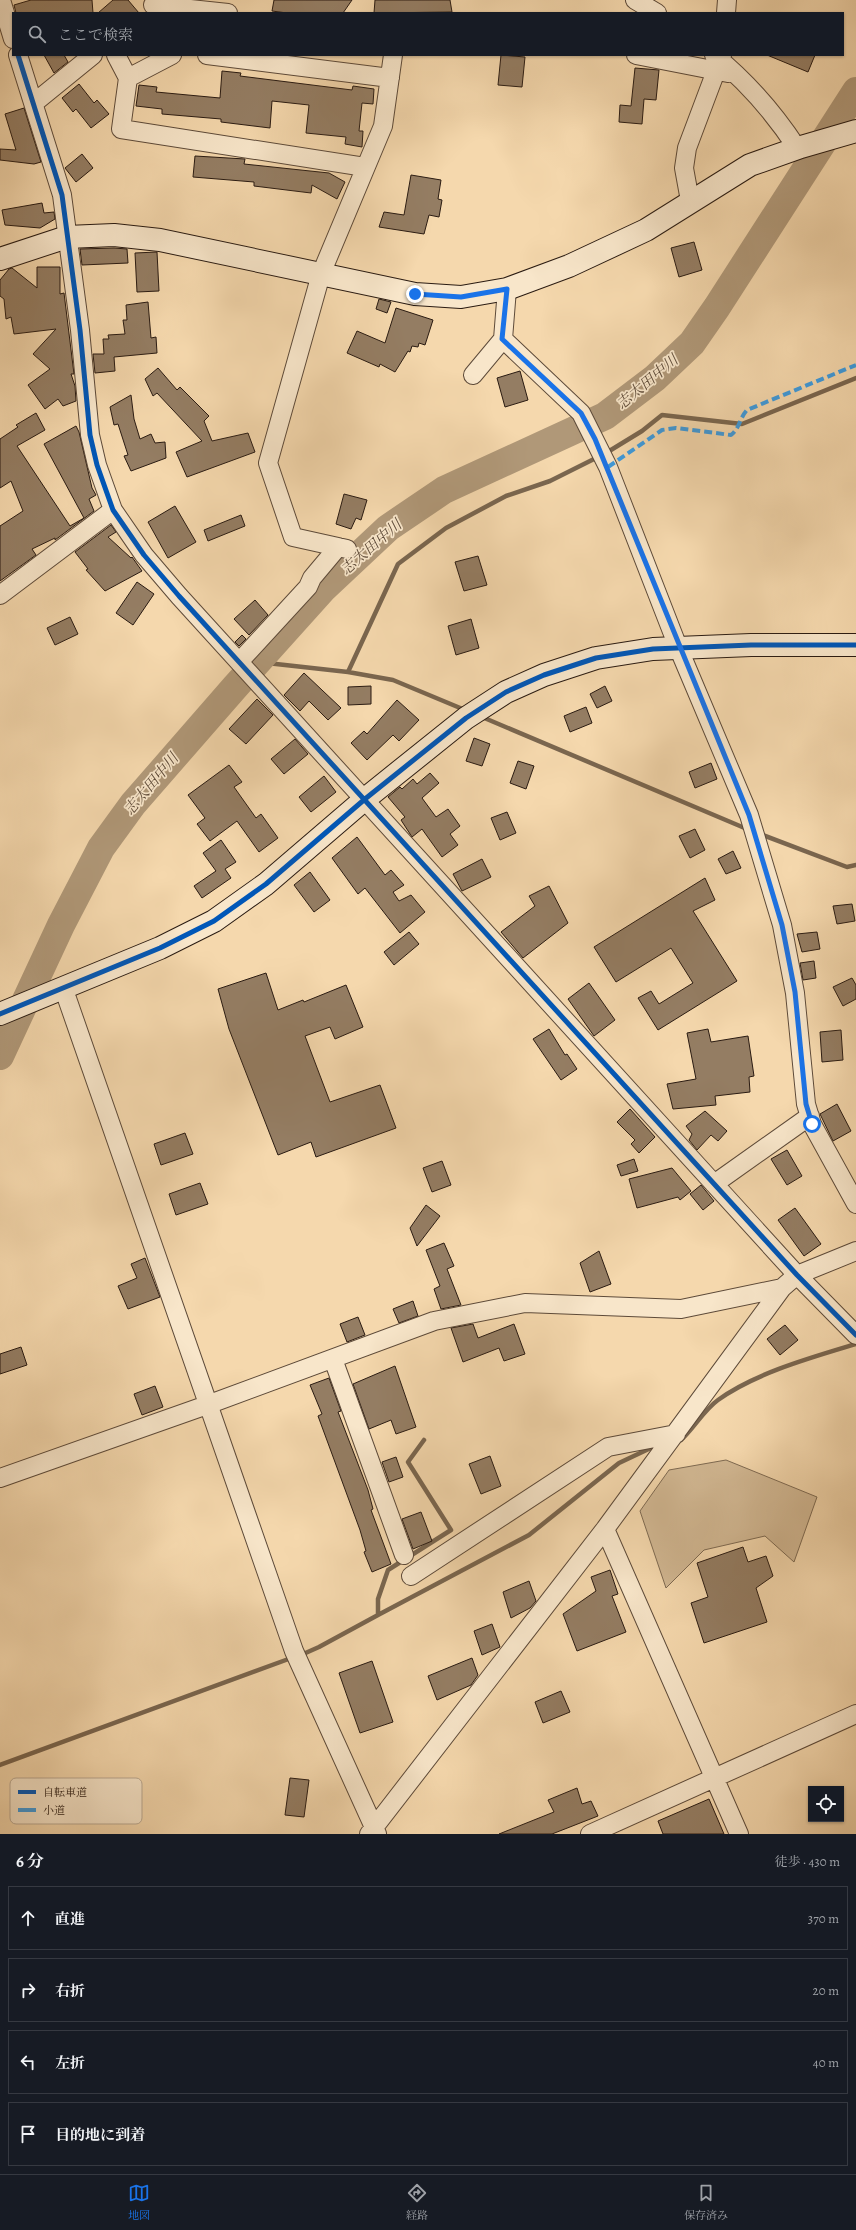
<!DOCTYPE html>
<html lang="ja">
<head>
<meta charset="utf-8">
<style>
  :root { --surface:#171b24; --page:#242831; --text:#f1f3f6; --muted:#9ea1a6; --line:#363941; --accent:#1a73e8 }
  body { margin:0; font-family:Alegreya,"Noto Serif JP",serif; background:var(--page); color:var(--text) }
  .controls { position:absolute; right:12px; bottom:12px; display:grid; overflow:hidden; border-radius:0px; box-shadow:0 1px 3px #0004 }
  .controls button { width:36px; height:36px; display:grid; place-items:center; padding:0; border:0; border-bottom:1px solid var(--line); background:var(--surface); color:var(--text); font:20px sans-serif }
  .stop { position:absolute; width:12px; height:12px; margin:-9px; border:3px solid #1a73e8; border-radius:50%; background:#fff }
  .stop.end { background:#1a73e8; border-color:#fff; box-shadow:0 1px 4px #0008 }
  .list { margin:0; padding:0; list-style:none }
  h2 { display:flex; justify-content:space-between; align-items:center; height:52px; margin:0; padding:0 16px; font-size:17px }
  h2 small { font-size:13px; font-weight:400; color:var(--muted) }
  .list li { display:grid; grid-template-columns:26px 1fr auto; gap:12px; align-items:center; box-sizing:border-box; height:64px; margin:0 8px 8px; padding:0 8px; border:1px solid var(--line); border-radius:0px }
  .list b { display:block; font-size:15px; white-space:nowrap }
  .list em { font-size:13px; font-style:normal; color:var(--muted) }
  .icon { flex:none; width:22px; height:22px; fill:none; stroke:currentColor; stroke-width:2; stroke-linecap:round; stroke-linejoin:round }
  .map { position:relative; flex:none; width:856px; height:1834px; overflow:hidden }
  .search { position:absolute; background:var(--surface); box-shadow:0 1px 3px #0004; left:12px; right:12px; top:12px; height:44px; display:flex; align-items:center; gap:10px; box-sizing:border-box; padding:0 14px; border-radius:0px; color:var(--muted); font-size:15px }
  .sheet { height:340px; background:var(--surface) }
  nav { display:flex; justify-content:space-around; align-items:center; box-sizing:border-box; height:56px; border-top:1px solid var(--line); background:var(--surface); font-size:11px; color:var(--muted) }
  nav a { display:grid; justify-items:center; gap:2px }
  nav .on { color:var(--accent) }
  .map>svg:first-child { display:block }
  .green { fill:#d2b893; stroke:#7e6a52 }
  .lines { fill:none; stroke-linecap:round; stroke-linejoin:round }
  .stream { stroke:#7a664f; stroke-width:4.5 }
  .river { stroke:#b09878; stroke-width:28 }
  .building { fill:#947d63; stroke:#2a1b12 }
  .street-casing { stroke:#5d4a39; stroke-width:20 }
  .secondary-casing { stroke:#2a1b12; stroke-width:24 }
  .street { stroke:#f8e6ca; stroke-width:18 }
  .secondary { stroke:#f8e6ca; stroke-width:22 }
  .quiet { stroke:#3d9bde; stroke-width:4; stroke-dasharray:8 4; stroke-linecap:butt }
  .cycleway-casing { stroke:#f8e6ca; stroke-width:8 }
  .cycleway { stroke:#0057b8; stroke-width:5 }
  .route { stroke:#1a73e8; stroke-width:5 }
  .labels { text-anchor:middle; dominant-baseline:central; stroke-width:3.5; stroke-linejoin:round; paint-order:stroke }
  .water-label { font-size:15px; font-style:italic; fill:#604d3b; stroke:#f8e6ca }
  .key { fill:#f8e6ca; stroke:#baa993; stroke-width:1 }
  .key-label { font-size:11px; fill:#2a1b12 }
</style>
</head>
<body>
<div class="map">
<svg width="856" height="1834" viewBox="0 0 856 1834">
  <rect width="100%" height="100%" fill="#f5d8ad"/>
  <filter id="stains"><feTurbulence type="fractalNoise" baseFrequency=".005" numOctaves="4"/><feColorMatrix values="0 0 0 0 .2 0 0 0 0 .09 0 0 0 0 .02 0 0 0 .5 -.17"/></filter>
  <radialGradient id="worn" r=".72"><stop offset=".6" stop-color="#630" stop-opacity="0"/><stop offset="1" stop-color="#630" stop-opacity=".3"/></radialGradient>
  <path class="green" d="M726,1460L817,1497L794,1562L765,1536L704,1550L666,1588L640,1511L669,1470Z"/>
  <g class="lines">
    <path class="stream" d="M606,453L642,431L662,415L742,424L856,378
      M258,662L348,672L393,680L465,710
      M348,672L398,564L446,528L506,496L550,481L600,456
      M482,717L747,829
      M760,834L847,867L856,865
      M681,1440C694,1428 704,1410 718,1400C755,1373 813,1357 856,1344
      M378,1615L529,1535L619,1463L655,1446
      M301,1655L319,1647L378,1615V1599L388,1570L451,1530L408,1462L424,1440
      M0,1765L294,1657"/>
    <path class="river" d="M0,1056L61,925L101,848L133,804L235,687L324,588L388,528L444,490L605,416L655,378L692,343L717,307L856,91"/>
  </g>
  <path class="building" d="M31,0H92L93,13H16L14,5Z
    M113,0H128L139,13H98Z
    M274,0H352L343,13H287L272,11Z
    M375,0H450L452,12L374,13Z
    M44,55H64L68,62L54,73Z
    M501,55L525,57L522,87L498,85Z
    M767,55H815L808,72Z
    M635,68L659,70L656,100L644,99L642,124L619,122L620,105L631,106Z
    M222,71L241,73L240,76L352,90L353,86L374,89L373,104L362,103L359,131H363L362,147L345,144L346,137L306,133L309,105L272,101L270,128L221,122V119L162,114V109L136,106L139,85L157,87L156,92L220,98Z
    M79,84L94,103L97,100L109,114L91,128L76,109L73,112L62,98Z
    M24,108L41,162L34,164L0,160V149L16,150L5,114Z
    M82,154L93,168L76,182L65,168Z
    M195,156L245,159L244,164L329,173L345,182L337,199L312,185L311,193L254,186V182L193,177Z
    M411,175L441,180L438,199L442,200L439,217L429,215L424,234L379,227L384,212L404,215Z
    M42,203L44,213L54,212L55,219L40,228L5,225L2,210Z
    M694,242L702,270L679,277L671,248Z
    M114,248L127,249L128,263L82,265L80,249Z
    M157,252L159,291L137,292L135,253Z
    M37,267H60V294L64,293L74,374H71L75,386L76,401L63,406L58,399L45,409L28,385L50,369L33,354L56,329L14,334L11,317L6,319L4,299L0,296V280L9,269L12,268L37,288Z
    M379,299L391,302L387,313L376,309Z
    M148,302L151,338L156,337L157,353L114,357L115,371L95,373L93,354H104L103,339H109L108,335L125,334L123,320H127L126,305Z
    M396,308L433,320L425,345L419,343L418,347L412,346L410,352L408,351L395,372L380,364L379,367L347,353L357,331L385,343Z
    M158,368L177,390L180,387L209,416L204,421L212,441L248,433L255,452L187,477L176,452L202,441L157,393L153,396L145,379Z
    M520,371L528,400L505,407L497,378Z
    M131,395L134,419L140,439L151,434L155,443L165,442L166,458L131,471L124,456L128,455L118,424L114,425L110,407Z
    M36,413L45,430L17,446L70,526L84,518L44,444L76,426L79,432L92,488L96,495L89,499L94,511L55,540V538L32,549L36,555L0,581V526L23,511L11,481L0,488V439L18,427L16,425Z
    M344,494L367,500L361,520L356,518L351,529L336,524Z
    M175,506L196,542L168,558L148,522Z
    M241,515L245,526L208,541L204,530Z
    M111,525L116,532L108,537L131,558L132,557L142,571L105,591L86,570L88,569L75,552Z
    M478,556L487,585L464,591L455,562Z
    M137,582L154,594L133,625L116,613Z
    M255,600L268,615L249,635L234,619Z
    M70,617L78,634L55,645L47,628Z
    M471,619L479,648L456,655L448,626Z
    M242,635L246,639L239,646L235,642Z
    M304,673L341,708L328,720L309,701L300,711L284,695Z
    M371,686V704L348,705V687Z
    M605,686L612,701L597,708L590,694Z
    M257,699L273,715L246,744L229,729Z
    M397,700L419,720L399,741L393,735L367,760L351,743L364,731L367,734Z
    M586,707L592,723L570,732L564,716Z
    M474,738L490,744L482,766L466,761Z
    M295,739L308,754L284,774L271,759Z
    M518,761L534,766L526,789L510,783Z
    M711,763L717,779L695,788L689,772Z
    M229,765L242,782L234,787L256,818L261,814L278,838L259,852L237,821L210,841L197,824L205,818L188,795Z
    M430,773L439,783L422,798L436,817L448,809L460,826L450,834L458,845L442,857L422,829L412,837L401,820L405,817L388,797L400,787L402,789L413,779L417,784Z
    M324,776L336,792L311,812L299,797Z
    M507,812L516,833L500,840L491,818Z
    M695,829L705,850L690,858L679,836Z
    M357,837L385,875L391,870L404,885L393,892L399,901L411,895L425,912L400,933L365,888L358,894L332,858Z
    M221,840L236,862L225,869L231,878L202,898L194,886L216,871L203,853Z
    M733,851L741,868L726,874L718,859Z
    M482,859L491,877L462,891L453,874Z
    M310,872L330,900L314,912L294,885Z
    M705,878L715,900L693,911L737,981L658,1030L638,998L651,991L659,1004L693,983L671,948L616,982L594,947Z
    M549,886L568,923L523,958L501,932L535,906L529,896Z
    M852,904L855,921L837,924L833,906Z
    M409,932L419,944L394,965L384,952Z
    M817,932L820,949L802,952L797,934Z
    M814,961L816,978L803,980L800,963Z
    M266,973L278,1010L303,1000L304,1002L346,985L363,1027L335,1039L330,1027L305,1036L330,1102L380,1085L396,1128L316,1157L311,1142L278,1155L229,1029L218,989Z
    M852,978L856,985V999L843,1006L833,987Z
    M589,983L615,1020L594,1036L568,999Z
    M549,1029L565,1055L567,1054L577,1069L561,1080L533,1039Z
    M708,1029L711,1042L748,1036L754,1076L749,1077L750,1092L715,1096L716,1105L673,1109L667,1084L696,1079L687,1033Z
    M841,1030L843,1060L822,1062L820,1032Z
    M837,1104L851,1131L833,1141L820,1114Z
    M630,1109L655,1137L639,1153L631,1144L635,1140L617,1122Z
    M705,1111L727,1131L718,1141L711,1135L697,1150L689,1140L692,1134L686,1126Z
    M185,1133L193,1154L161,1165L154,1144Z
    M787,1150L802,1176L787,1185L771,1159Z
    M634,1159L638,1171L621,1176L617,1165Z
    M442,1161L451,1185L432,1192L423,1168Z
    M672,1168L691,1191L680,1200L678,1197L637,1208L629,1179Z
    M200,1183L208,1204L176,1215L169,1194Z
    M701,1185L714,1201L703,1210L690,1194Z
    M426,1205L440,1216L417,1246L410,1228Z
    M795,1208L821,1244L804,1256L778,1220Z
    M444,1243L454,1266L447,1269L461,1305L441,1309L434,1289L440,1286L426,1250Z
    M599,1251L611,1284L590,1292L580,1263Z
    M145,1258L160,1297L128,1309L118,1286L137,1278L131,1264Z
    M413,1301L418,1316L399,1323L393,1309Z
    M358,1317L365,1335L347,1342L340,1324Z
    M473,1324L478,1338L514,1324L525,1354L504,1361L499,1348L463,1362L451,1328Z
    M785,1325L798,1340L780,1355L767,1339Z
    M21,1347L27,1365L0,1374V1354Z
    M395,1366L416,1427L396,1434L391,1420L369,1429L353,1384Z
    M329,1378L341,1411L338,1412L368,1490L373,1509L371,1510L391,1564L372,1572L364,1552L366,1551L360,1530L318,1416L322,1414L310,1385Z
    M155,1386L163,1407L142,1415L134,1394Z
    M490,1456L501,1486L481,1494L469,1464Z
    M396,1457L403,1477L389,1482L382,1462Z
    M421,1512L432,1541L413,1549L402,1519Z
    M743,1547L748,1562L766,1556L773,1576L756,1588L767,1622L704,1643L691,1603L708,1597L697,1563Z
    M610,1570L618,1594L612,1596L626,1632L577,1651L563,1614L596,1591L591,1577Z
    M529,1581L536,1601L530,1608L511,1618L503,1592Z
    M492,1624L500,1647L482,1655L474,1631Z
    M472,1658L478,1675L471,1685L437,1700L428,1676Z
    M372,1661L393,1722L360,1733L339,1673Z
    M561,1691L570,1712L543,1723L535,1702Z
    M290,1778L309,1780L304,1817L285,1815Z
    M577,1788L582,1804L591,1801L598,1816L552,1834H499L554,1812L548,1800Z
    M709,1799L724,1834H663L658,1821Z"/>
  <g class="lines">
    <defs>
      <path id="street" d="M1,0L13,39
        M635,0L657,13
        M153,5L228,13
        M726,13L727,0
        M18,55L62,195L80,330L90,435L97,465L113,510L144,555L179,596L797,1275L856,1335
        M116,55L128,78L121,129L365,167
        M207,55L390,78
        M636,55L728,73
        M714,55C746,81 774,113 797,148
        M128,78L172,55
        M34,103L93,55
        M690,201L684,168L687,148L722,55
        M503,339L581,413L608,467L678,647L749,815L782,925L795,993L806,1104L812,1124L856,1204
        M473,375L503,339L507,289
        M347,549L293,537L268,463L321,274L383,126L393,55
        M0,595L113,510
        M239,662L308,587L312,578L338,547
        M63,987L294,1651L377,1834
        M714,1184L810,1116
        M333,1359L404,1555
        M0,1478L207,1405L434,1321L525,1303L681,1309L782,1288
        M605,1529L739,1834
        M411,1576L608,1447L676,1434
        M369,1834L605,1529L782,1288L797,1275L856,1251
        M590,1834L856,1714"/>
      <path id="secondary" d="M0,259L67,237L114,235L160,240L415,294L461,297L507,289L569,266L646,230L750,165L801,147L856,131
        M0,1014L160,948L214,921L266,884L365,799L466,718L506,692L544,675L596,658L653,649L751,645H856"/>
    </defs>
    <use href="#street" class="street-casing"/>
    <use href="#secondary" class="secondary-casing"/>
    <use href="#street" class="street"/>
    <use href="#secondary" class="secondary"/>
    <path class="quiet" d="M608,467L662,430L676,428L731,435C740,428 739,419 747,410L856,365"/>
    <defs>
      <path id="cycleway" d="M18,55L62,195L80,330L90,435L97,465L113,510L144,555L179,596L797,1275L856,1335
        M0,1014L160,948L214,921L266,884L365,799L466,718L506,692L544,675L596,658L653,649L751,645H856"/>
    </defs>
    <use href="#cycleway" class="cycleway-casing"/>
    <use href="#cycleway" class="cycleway"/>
  </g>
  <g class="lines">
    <path class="route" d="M415,294L461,297L507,289L502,339L581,413L595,439L749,815L782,925L795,992L806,1104L812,1124"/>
  </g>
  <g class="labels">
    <g class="water-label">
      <text transform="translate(647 382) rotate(-40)">志太田中川</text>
      <text transform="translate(371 547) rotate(-41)">志太田中川</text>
      <text transform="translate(151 784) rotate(-50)">志太田中川</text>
    </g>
  </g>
  <rect x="10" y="1778" width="132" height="46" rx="6" class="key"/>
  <rect x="18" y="1790" width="18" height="4" fill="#0057b8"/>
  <rect x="18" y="1808" width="18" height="4" fill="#3d9bde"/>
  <g class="key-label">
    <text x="43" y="1796">自転車道</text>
    <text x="43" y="1814">小道</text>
  </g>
  <rect width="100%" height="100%" filter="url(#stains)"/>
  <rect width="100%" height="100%" fill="url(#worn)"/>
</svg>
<div class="controls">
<button><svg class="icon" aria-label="locate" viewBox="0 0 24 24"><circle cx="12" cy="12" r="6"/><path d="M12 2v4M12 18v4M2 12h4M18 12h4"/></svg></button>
</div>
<div class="stop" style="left:812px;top:1124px"></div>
<div class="stop end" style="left:415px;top:294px"></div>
<div class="search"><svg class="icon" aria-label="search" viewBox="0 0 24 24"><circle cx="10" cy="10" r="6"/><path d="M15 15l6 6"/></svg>ここで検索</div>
</div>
<section class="sheet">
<h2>6 分<small>徒歩 · 430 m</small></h2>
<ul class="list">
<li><svg class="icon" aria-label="ahead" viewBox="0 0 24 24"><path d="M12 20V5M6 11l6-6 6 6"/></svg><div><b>直進</b></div><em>370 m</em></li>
<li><svg class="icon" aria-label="right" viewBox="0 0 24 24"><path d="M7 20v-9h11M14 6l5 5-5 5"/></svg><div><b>右折</b></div><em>20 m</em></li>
<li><svg class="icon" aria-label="left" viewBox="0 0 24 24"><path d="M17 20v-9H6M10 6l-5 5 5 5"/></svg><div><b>左折</b></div><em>40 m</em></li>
<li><svg class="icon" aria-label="arrive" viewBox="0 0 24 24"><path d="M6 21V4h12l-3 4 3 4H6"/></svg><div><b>目的地に到着</b></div></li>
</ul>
</section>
<nav>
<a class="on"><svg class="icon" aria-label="map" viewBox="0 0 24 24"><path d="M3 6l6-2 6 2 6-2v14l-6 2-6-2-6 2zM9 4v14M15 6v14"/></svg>地図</a>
<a><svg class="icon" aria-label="directions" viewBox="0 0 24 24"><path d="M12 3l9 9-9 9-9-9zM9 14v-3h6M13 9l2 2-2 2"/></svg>経路</a>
<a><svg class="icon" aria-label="saved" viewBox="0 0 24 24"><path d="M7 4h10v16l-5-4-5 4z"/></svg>保存済み</a>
</nav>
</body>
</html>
